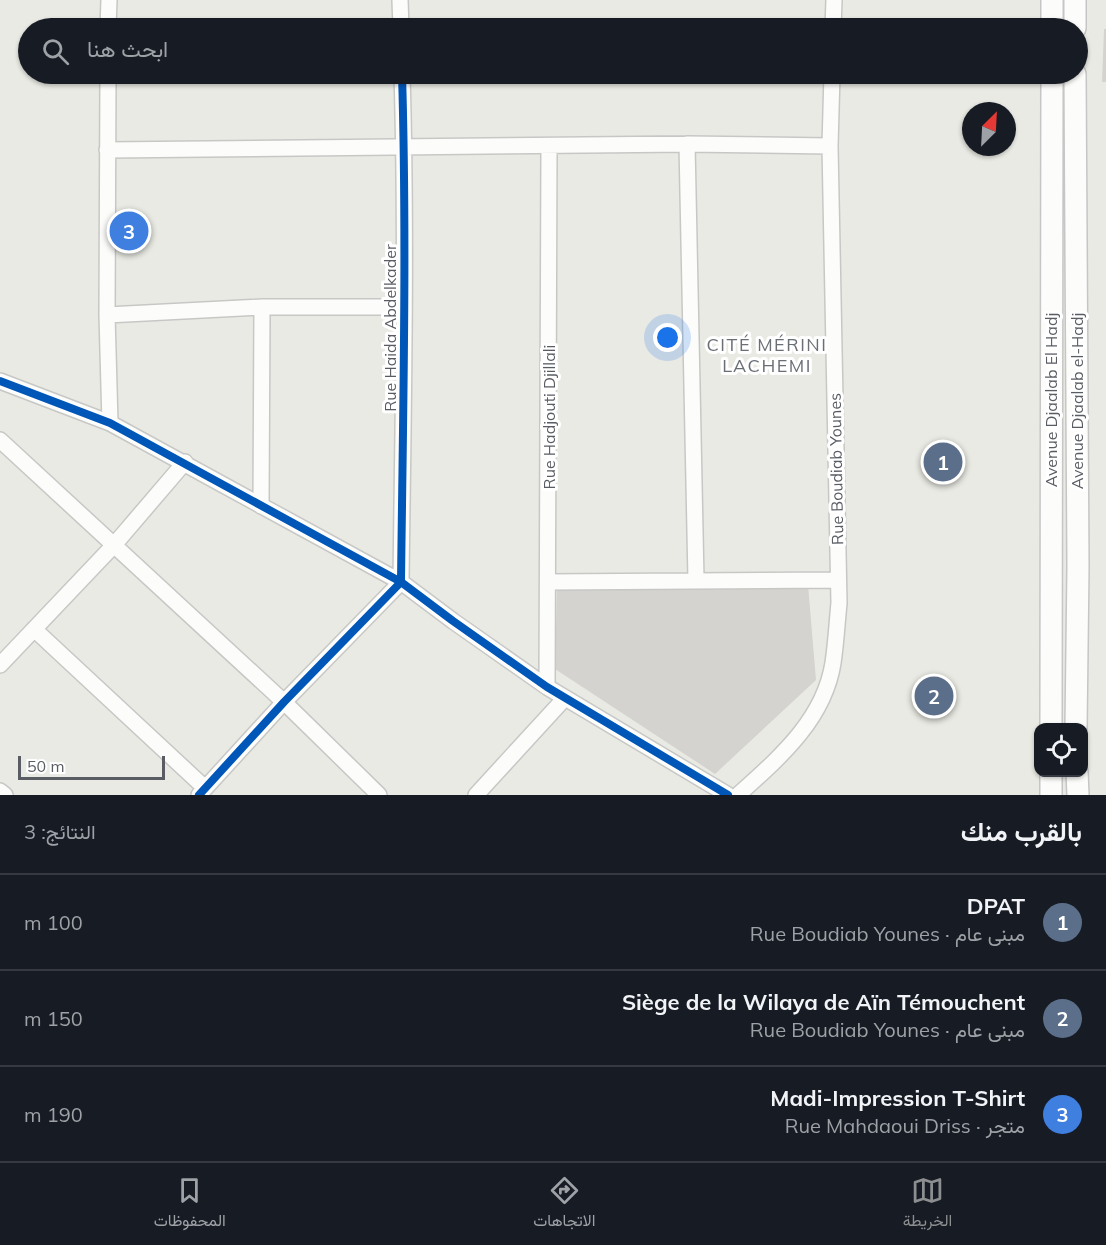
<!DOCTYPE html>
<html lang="ar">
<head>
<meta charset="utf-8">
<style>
  :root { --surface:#171b24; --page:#242831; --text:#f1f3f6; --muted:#9ea1a6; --line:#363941; --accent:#8c8e90 }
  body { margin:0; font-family:Mulish,Vazirmatn,sans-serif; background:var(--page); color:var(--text); direction:rtl }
  .controls { position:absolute; right:18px; bottom:18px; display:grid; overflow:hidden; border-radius:12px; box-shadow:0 2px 4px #0004 }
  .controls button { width:54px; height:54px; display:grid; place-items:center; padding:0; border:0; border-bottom:2px solid var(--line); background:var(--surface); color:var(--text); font:30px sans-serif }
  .compass { position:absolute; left:962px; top:102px; width:54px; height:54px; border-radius:50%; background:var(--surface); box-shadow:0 2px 4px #0004; rotate:24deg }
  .scale { position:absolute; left:18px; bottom:15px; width:147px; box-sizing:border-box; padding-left:6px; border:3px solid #595d63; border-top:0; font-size:16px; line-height:21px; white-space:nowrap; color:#595d63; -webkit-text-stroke:4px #fff; paint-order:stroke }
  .you { position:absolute; left:668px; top:338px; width:21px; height:21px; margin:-15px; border:4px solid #fff; border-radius:50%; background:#1a73e8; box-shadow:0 0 0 9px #1a73e833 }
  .badge { display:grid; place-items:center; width:39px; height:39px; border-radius:50%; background:var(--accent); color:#fff; font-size:20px; font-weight:700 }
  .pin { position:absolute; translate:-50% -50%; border:3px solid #fff; box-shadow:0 2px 6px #0006 }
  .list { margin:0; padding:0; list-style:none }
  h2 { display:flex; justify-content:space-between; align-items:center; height:78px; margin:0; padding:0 24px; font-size:26px }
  h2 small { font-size:20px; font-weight:400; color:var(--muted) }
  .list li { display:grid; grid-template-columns:39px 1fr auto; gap:18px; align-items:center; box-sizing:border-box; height:96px; padding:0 24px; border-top:2px solid var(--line) }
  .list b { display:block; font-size:22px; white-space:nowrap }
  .list p { margin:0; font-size:20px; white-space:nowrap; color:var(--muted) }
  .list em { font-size:20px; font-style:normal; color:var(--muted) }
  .icon { flex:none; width:33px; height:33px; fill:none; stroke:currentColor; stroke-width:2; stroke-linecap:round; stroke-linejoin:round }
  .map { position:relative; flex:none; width:1106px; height:795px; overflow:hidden; direction:ltr }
  .search { position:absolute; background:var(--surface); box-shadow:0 2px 4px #0004; left:18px; right:18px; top:18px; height:66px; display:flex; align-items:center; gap:15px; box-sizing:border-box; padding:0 21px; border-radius:33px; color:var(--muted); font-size:22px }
  .sheet { height:366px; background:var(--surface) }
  nav { display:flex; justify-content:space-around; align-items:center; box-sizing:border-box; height:84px; border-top:2px solid var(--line); background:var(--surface); font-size:16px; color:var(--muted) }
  nav a { display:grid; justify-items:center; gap:3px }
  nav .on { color:var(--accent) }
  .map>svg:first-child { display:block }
  .building { fill:#d4d3cf }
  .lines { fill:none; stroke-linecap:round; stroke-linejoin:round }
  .minor-casing { stroke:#c7c8c6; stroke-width:18 }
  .secondary-casing { stroke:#c5c6c5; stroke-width:24 }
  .minor { stroke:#fcfcfb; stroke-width:15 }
  .secondary { stroke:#fcfcfb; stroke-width:21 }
  .cycleway-casing { stroke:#fff; stroke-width:11 }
  .cycleway { stroke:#0057b8; stroke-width:8 }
  .labels { text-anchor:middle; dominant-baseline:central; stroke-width:6; stroke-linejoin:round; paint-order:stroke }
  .street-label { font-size:16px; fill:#595d63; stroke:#fff }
  .neighbourhood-label { font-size:18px; letter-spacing:1.5px; fill:#6a6f76; stroke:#fff }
</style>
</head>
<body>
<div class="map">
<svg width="1106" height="795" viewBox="0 0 1106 795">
  <rect width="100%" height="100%" fill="#eaeae4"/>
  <path class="building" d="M1104,29H1106V82H1102Z
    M808,585L816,680L715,774L555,669L557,586Z"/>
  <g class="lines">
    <defs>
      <path id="minor" d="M400,0L401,28
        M108,28L109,0
        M833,28L834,0
        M108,74L107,315L110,423
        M687,144L696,580
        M107,150L687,144L830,146
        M107,315L262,307H404
        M0,381L110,423L401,582L453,621L547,687L728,795
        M0,440L284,702L379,795
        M261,506L262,307
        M549,582L838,580
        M34,629L205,788
        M0,665L114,545L185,462
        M547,687L549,147
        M0,791L5,795
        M199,795L284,702L401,582C403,413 407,243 402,74
        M476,795L565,698
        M738,795C779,758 824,720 833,663C836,643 837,623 839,603L830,146L832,74"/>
      <path id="secondary" d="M1075,0V28
        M1052,28V0
        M1075,74L1078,567L1076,728
        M1051,728L1052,74
        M1077,772L1078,795
        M1051,795V772"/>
    </defs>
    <use href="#minor" class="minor-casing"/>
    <use href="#secondary" class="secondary-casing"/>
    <use href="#minor" class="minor"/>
    <use href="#secondary" class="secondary"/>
    <defs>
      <path id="cycleway" d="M0,381L110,423L401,582L453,621L547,687L728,795
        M199,795L284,702L401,582C403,413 407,243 402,74"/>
    </defs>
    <use href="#cycleway" class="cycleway-casing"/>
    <use href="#cycleway" class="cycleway"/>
  </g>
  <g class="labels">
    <g class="street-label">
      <text transform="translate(390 328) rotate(-90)">Rue Haida Abdelkader</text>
      <text transform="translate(1051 400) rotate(-90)">Avenue Djaalab El Hadj</text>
      <text transform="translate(1077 401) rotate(-90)">Avenue Djaalab el-Hadj</text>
      <text transform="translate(549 417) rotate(-90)">Rue Hadjouti Djillali</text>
      <text transform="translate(836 469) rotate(-91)">Rue Boudiab Younes</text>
    </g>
    <g class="neighbourhood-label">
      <text x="767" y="344">CITÉ MÉRINI<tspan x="767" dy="21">LACHEMI</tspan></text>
    </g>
  </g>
</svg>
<div class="controls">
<button><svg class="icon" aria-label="locate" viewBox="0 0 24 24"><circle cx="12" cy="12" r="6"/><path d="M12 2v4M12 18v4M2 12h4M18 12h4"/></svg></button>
</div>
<svg class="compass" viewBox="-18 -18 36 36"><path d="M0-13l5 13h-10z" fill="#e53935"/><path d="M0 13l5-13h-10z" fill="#9ea1a6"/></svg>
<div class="scale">50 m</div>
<div class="you"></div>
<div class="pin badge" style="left:943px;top:462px;background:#5c6f8a">1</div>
<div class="pin badge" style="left:934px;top:696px;background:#5c6f8a">2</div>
<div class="pin badge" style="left:129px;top:231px;background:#3f7fe0">3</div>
<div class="search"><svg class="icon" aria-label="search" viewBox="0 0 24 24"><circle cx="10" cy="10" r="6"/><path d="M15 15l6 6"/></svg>ابحث هنا</div>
</div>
<section class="sheet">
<h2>بالقرب منك<small>النتائج: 3</small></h2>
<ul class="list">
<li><span class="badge" style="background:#5c6f8a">1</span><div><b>DPAT</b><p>مبنى عام · Rue Boudiab Younes</p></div><em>100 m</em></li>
<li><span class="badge" style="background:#5c6f8a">2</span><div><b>Siège de la Wilaya de Aïn Témouchent</b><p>مبنى عام · Rue Boudiab Younes</p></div><em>150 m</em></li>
<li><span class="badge" style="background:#3f7fe0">3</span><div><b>Madi-Impression T-Shirt</b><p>متجر · Rue Mahdaoui Driss</p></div><em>190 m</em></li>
</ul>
</section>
<nav>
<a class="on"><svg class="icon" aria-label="map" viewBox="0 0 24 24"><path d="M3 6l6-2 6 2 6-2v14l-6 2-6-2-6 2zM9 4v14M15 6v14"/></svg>الخريطة</a>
<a><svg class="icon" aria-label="directions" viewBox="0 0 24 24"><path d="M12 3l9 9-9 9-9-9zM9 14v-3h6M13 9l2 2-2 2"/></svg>الاتجاهات</a>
<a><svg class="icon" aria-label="saved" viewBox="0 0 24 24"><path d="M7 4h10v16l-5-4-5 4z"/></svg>المحفوظات</a>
</nav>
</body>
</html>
